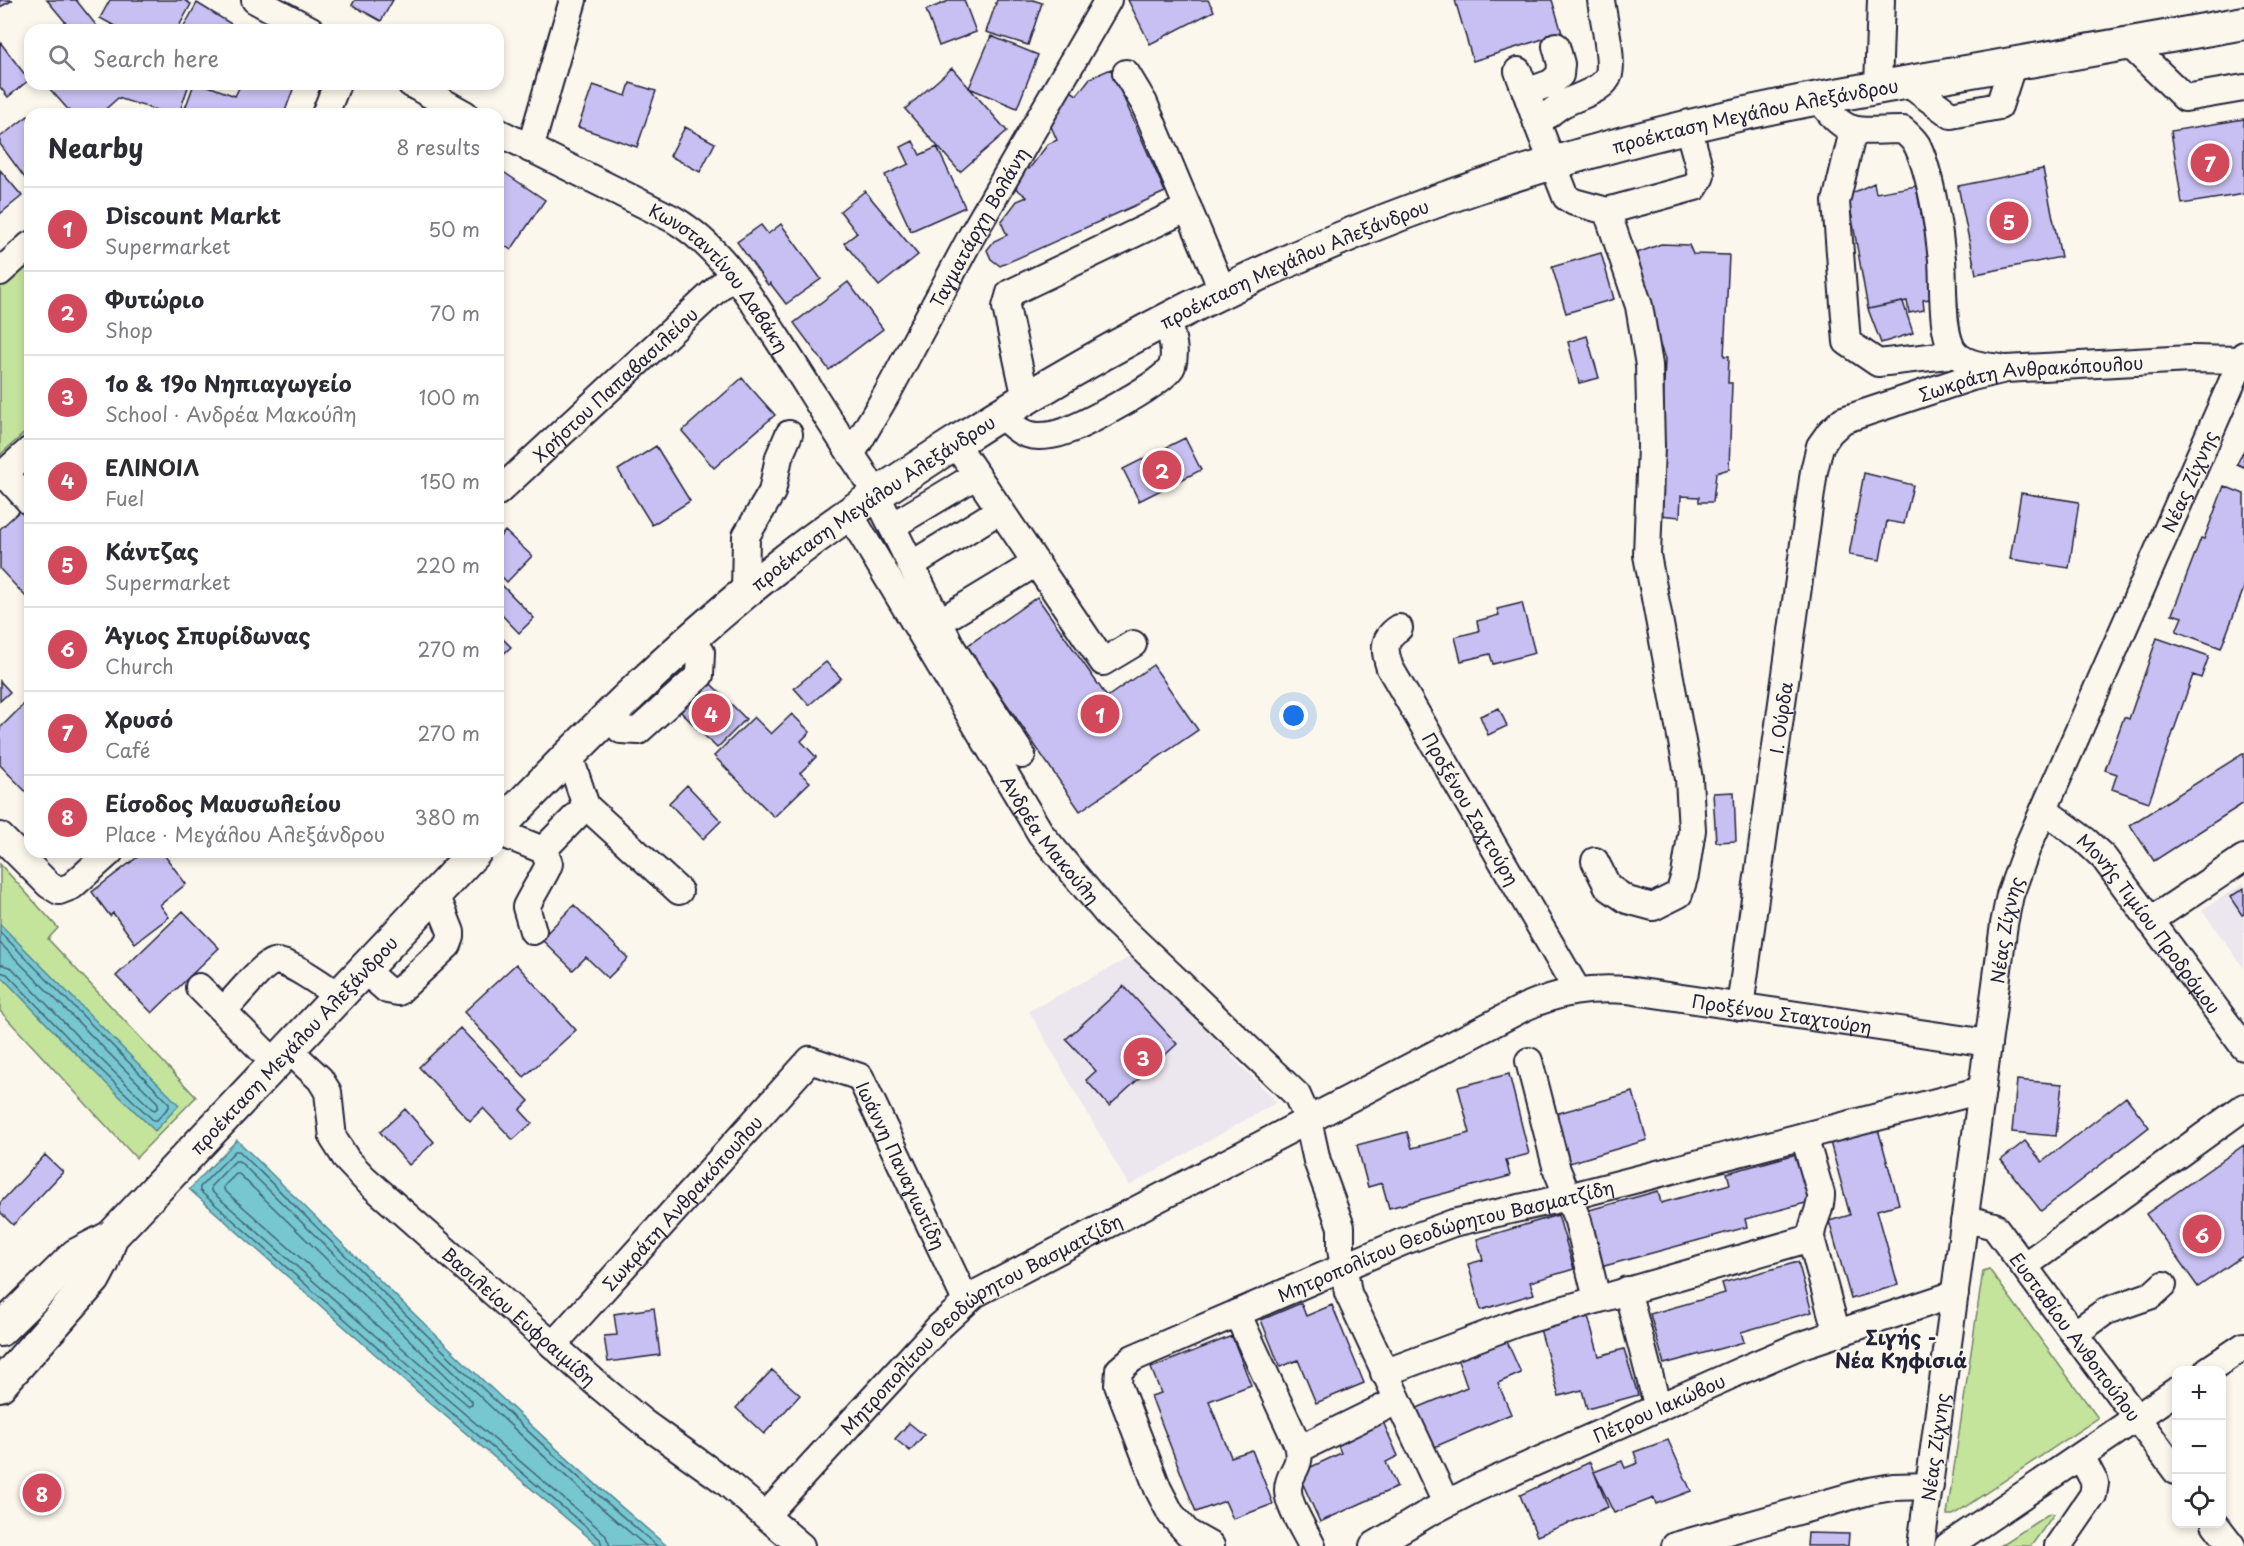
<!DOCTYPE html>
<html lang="en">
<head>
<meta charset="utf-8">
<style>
  :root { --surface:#fff; --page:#f7f7f7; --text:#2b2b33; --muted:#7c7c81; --line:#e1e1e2; --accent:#d1495b }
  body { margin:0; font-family:"Playpen Sans",sans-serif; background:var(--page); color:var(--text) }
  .controls { position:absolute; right:18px; bottom:18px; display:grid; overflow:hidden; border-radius:12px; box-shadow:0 3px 9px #0003 }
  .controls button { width:54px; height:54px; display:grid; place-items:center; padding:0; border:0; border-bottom:2px solid var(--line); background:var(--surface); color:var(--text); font:30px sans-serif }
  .you { position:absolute; left:1294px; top:716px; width:21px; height:21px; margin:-15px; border:4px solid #fff; border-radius:50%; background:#1a73e8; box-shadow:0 0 0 9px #1a73e833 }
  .badge { display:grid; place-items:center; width:39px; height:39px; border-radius:50%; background:var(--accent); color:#fff; font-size:20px; font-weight:700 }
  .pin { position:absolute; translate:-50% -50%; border:3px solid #fff; box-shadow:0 2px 6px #0006 }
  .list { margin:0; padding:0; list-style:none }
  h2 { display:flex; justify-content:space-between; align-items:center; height:78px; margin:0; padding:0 24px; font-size:26px }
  h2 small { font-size:20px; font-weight:400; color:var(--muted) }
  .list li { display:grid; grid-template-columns:39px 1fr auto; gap:18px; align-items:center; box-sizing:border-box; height:84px; padding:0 24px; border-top:2px solid var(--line) }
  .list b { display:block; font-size:22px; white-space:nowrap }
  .list p { margin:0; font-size:20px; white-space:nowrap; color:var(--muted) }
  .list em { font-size:20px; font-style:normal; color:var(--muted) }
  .icon { flex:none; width:33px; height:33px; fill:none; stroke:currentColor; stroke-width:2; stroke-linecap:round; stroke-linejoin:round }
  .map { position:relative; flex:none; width:2244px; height:1546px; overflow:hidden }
  .search { position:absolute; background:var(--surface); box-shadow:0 3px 9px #0003; left:24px; top:24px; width:480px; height:66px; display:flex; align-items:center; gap:15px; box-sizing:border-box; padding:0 21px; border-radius:18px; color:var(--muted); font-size:22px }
  .panel { position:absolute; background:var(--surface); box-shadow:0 3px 9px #0003; left:24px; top:108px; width:480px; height:750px; border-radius:18px }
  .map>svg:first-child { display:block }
  .built { fill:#ece6ee }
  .green { fill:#c4e39b; stroke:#73826b; stroke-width:1.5 }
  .water { fill:#76c7d0; stroke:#548594; stroke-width:1.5 }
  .pier { fill:#fbf7ec }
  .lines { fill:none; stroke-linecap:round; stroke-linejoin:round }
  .shore { stroke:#446477; stroke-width:1.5 }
  .building { fill:#c8c0f2; stroke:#22223b; stroke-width:1.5 }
  .minor-casing { stroke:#22223b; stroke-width:30 }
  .major-casing { stroke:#22223b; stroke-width:36 }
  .minor { stroke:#fbf7ec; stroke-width:26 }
  .major { stroke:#fbf7ec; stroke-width:32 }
  .labels { text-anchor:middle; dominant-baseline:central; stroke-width:4.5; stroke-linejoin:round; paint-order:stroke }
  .street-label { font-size:18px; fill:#22223b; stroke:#fbf7ec }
  .neighbourhood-label { font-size:20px; font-weight:bold; fill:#22223b; stroke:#fbf7ec }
</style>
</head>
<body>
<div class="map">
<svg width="2244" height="1546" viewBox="0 0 2244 1546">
  <rect width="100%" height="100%" fill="#fbf7ec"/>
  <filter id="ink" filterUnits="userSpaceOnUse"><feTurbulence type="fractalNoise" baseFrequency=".0167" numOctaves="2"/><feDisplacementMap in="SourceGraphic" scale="12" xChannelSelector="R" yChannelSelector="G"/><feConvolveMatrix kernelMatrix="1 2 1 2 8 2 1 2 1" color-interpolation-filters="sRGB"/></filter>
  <g filter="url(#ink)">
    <path class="built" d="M2244,883V968L2202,910Z
      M1132,956L1277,1102L1129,1186L1029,1011Z"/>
    <path class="green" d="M30,258V428L0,455V285Z
      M0,864L58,928L48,939L196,1097L136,1158L0,1011Z
      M1989,1269L2098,1418L1953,1515H1947L1983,1271Z
      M2050,1513L2054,1514L2031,1546H2000Z"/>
    <path class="water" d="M0,924L179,1105L155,1131L67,1045L0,975Z
      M237,1140C378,1278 516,1419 667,1546H599L429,1402L189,1189Z"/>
    <path class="pier" d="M237,1137L187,1191V1187Z"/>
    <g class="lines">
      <path class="shore" d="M0,932L169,1103V1107L157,1120H153L71,1041L7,974L0,972
        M0,943L158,1103V1107L155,1110L152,1109L77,1036L12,968L0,964
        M236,1174H239L472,1401V1405L469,1406L444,1385L224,1190V1186Z
        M602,1546L600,1539L433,1397L200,1191V1187L235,1151H239C376,1285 511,1422 657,1546
        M610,1546L605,1534L438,1391L211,1191V1186L235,1161H239C373,1291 503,1426 646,1546"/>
    </g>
    <path class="building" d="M0,0H13L0,7Z
      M47,0H76L100,30H72Z
      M110,0H184L191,4L177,30H122L100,18Z
      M355,0H393L381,21L352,5Z
      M951,0H964L976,32L939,46L926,10Z
      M997,0H1033L1042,3L1028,45L986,32Z
      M1128,0H1208L1214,11L1150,44Z
      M1455,0H1552L1562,33L1473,61Z
      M197,3L241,30H182Z
      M991,36L1038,55L1017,108L969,88Z
      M0,42L29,80L8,97L0,87Z
      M952,68L1007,131L960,172L905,109Z
      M1111,69L1165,192L1000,266L991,259L987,250L994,241L1007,235L1001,222L1017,201L1027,197L1005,180L1019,162L1029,169L1048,144L1057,140L1046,115L1066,88L1077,95L1090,78Z
      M630,83L656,91L637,147L578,127L593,85L626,96Z
      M53,84H189L179,114H169L118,98L100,114H72L49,88Z
      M194,84H203L235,96L241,84H295L284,114H183Z
      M28,116L30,118V185L0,144V137Z
      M2244,119V194L2182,204L2171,131Z
      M685,127L715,143L700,172L670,156Z
      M913,141L920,155L937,147L965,207L911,231L885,175L909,164L901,147Z
      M2043,169L2061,257L1976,274L1958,186Z
      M0,170L22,196L0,214Z
      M502,171L545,200L511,250L498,241V176Z
      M1874,183L1876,193L1916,186L1937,298L1923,300L1924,310L1909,313L1907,301L1868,309L1848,195Z
      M865,191L918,255L879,286L844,243L857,233L840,211Z
      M781,224L821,279L786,304L770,283L768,285L737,242L761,225L768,234Z
      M1661,244L1689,245L1693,254L1729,255L1724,356H1729L1728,383H1732L1729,469L1716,473L1713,502H1699V497L1681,496L1680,517L1659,515L1665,359L1636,277L1637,253Z
      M1601,253L1614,299L1566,313L1552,267Z
      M848,282L883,329L829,370L794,323Z
      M1903,302L1913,333L1881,343L1868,309Z
      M1587,336L1599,378L1579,383L1568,342Z
      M742,378L775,415L714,468L682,431Z
      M1185,438L1201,470L1139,501L1123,469Z
      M656,446L690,501L652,525L618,470Z
      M2244,450V467L2237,464Z
      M1864,473L1913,485L1904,524L1887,521L1880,560L1849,555Z
      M2224,486L2244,494V588L2221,648L2176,631L2182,617L2172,614L2201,538L2204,539Z
      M2021,493L2079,502L2069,568L2010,559Z
      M24,507L30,514V593L26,597L0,569V529Z
      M505,531L532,556L507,582L498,573V539Z
      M498,581L534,618L519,633L498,611Z
      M1037,597L1107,697L1153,665L1198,730L1080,811L967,646Z
      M1522,603L1535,653L1493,664L1490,654L1461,661L1455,637L1479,631L1477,621L1499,615L1497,609Z
      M498,634L511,647L498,659Z
      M2157,638L2209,656L2201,678L2193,675L2149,802L2112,789L2117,774L2105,770L2124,717L2129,719Z
      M826,662L841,678L809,705L794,688Z
      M704,677L746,719L717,748L675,706Z
      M0,681L10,692L0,701Z
      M24,704L30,710L29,795L0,765V728Z
      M1499,708L1507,726L1488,735L1480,716Z
      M792,714L810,732L801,741L816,757L800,773L810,782L774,817L714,756L754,717L771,734Z
      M2244,753V803L2154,861L2130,825Z
      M687,785L721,821L703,839L669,803Z
      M1734,792L1736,841L1716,842L1713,793Z
      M144,852H162L186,884L160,905L169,917L135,943L113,913L110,916L92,892Z
      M2244,888V914L2242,915L2230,897Z
      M574,905L628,958L608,978L586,957L573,970L541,939Z
      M183,911L219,948L152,1013L116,976Z
      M516,964L576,1030L524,1077L464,1012Z
      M1124,986L1177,1044L1109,1106L1086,1080L1096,1071L1066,1039Z
      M460,1028L529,1101L520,1110L532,1123L513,1140L483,1108L470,1121L419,1067Z
      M1509,1074L1529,1154L1506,1160L1510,1176L1389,1208L1382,1183L1368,1187L1357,1145L1407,1132L1412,1148L1470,1133L1458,1087Z
      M2017,1080L2062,1084L2056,1136L2012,1132Z
      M1633,1092L1647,1140L1569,1163L1555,1114Z
      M2126,1097L2149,1127L2041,1211L2001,1160L2025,1141L2042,1162Z
      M405,1109L434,1142L409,1165L380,1132Z
      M1878,1129L1899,1204L1877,1210L1898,1285L1851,1299L1829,1221L1850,1215L1830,1142Z
      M2244,1145V1255L2198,1287L2146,1214Z
      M1804,1152L1817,1200L1745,1219L1747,1227L1597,1268L1582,1212L1658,1191L1661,1203L1730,1184L1727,1173Z
      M45,1155L63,1172L13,1225L0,1212V1203Z
      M1558,1215L1574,1269L1530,1282L1534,1294L1481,1310L1468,1264L1483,1260L1477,1239Z
      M1798,1262L1812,1312L1741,1332L1744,1342L1664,1364L1650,1314L1725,1293L1722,1283Z
      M1301,1303L1306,1316L1332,1305L1364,1383L1316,1403L1298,1360L1280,1367L1261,1320Z
      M654,1308L660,1355L608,1362L604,1336L617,1335L614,1314Z
      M1586,1309L1599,1356L1624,1349L1638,1395L1587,1409L1582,1390L1559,1396L1538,1322Z
      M1501,1328L1521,1373L1498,1383L1511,1414L1432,1448L1415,1409L1467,1387L1453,1346Z
      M1232,1336L1251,1385L1209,1401L1231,1457L1252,1450L1273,1504L1233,1519L1225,1501L1196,1512L1151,1396L1161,1393L1151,1368Z
      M772,1370L800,1395L764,1434L736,1408Z
      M1380,1415L1398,1456L1386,1462L1397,1487L1320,1522L1298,1473L1341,1453L1334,1436Z
      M909,1423L924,1435L910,1451L895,1439Z
      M1668,1440L1691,1491L1656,1504L1654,1498L1614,1513L1594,1472L1622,1461L1625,1468L1638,1463L1634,1452Z
      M1590,1462L1608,1507L1537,1536L1520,1495Z
      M1808,1533L1849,1534L1848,1546H1807Z"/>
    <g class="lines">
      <defs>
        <g id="minor">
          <path d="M255,0L311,30"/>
          <path d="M2128,43L2185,98L2244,88"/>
          <path d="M1518,71L1526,92"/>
          <path d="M1126,73L1144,103L1223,292"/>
          <path d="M1906,82L1951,115L1999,106L2013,63"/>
          <path d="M411,84L465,114"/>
          <path d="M1878,87L1881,0"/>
          <path d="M1819,98C1846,139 1858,130 1903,130C1908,135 1915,140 1918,147C1931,176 1939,228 1942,260C1944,282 1940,338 1956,354C1967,365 1986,366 2000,368"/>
          <path d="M325,114L337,84"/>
          <path d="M1537,123L1526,92L1551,83L1560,75L1561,64L1556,46"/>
          <path d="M1853,131L1836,202L1847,342L1878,363L1956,354"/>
          <path id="s1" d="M498,132L673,219C718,245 747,292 775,335C804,379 831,425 861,469L876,494L952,648L1022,755"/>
          <path d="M530,149L573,0"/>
          <path d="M1607,211L1695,187L1701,176L1700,170L1688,127"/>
          <path d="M0,272L30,245"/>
          <path d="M1026,399L1006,307L1010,293L1188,208"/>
          <path d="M1000,414C1012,425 1021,436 1039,436C1047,436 1058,434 1066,431C1085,424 1167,382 1172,366C1177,352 1171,334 1167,320"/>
          <path d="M955,443L1103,662L1133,644"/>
          <path id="s2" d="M851,455L888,392L971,237L1108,0"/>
          <path d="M4,473L30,502"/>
          <path d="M0,477L30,450"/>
          <path id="s3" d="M498,492L732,275"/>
          <path id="s4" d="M849,513L1041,834L1109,916L1297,1095L1308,1120L1317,1161L1341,1227V1249L1348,1293L1446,1503"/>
          <path d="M892,526L977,475"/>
          <path d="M911,565L1000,510"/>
          <path d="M745,593L746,536L772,492L779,457L789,434"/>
          <path d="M939,622L1036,563"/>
          <path id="s5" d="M1399,628C1382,639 1384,651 1390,668L1577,990"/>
          <path d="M621,730L638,731L700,675L701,652"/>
          <path d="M569,755L586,806"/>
          <path id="s6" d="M2044,810L2086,841L2104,858L2244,1047"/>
          <path d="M498,832L543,850C545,854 548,860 549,864C549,867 529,900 526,907L533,931"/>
          <path d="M0,836L49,885L59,891L72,886L110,852"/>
          <path d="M543,850L586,806L679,891"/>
          <path d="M1595,861L1608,887L1627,900L1653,907L1679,894L1685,875L1692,830L1689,779L1647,555L1651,446L1649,365L1639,306L1607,211L1574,202L1566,197L1537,123C1546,117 1554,109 1563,104C1577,96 1604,91 1609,74C1613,57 1603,18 1601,0"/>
          <path d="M2150,921L2244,858"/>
          <path d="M364,970L387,990L398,992L448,945L451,937V932L436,894"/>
          <path d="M199,987L275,1063"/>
          <path id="s7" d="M1740,1007L1814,471L1820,446L1830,432L1843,420L1972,377L2006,369L2190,359L2244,360"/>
          <path d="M223,1011C233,1001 262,965 273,962C287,958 326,988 339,996"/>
          <path id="s8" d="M288,1049L320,1079L328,1092L333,1138L347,1160L364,1178L598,1385L644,1423L726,1482L801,1546"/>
          <path d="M1529,1061L1557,1170L1578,1221L1597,1299"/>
          <path d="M1804,1136L1821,1194C1822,1210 1811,1222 1811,1238L1837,1334"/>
          <path id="s9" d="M1964,1222H1979L1994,1226L2176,1471"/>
          <path d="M2024,1266L2244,1107"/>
          <path d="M1627,1290L1658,1408"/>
          <path d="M1237,1313L1296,1441C1305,1468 1288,1470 1288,1490C1288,1506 1305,1531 1312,1546"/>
          <path d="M2074,1334L2106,1311L2152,1295L2163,1285"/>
          <path id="s10" d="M553,1345L810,1060L860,1077L966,1301"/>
          <path d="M2208,1370L2244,1346"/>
          <path d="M1384,1373L1520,1322L1811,1238"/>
          <path d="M1299,1449L1397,1401"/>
          <path id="s11" d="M766,1515L939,1327L975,1294L1525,1007C1559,992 1590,987 1627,990L1988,1043"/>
          <path d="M2215,1524L2232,1546"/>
          <path id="s12" d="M1211,1546L1188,1533L1171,1514L1158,1489L1118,1385L1119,1370L1133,1358L1402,1242L1453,1223L1568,1197L1982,1090"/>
          <path id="s13" d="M1373,1546L1425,1515L1477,1488L1745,1369L1799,1346L1955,1294"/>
          <path d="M1675,1546L1869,1491L1893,1487L1930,1486"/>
          <path id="s14" d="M1921,1546L2004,924L2010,895L2027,848L2244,355"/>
          <path d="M1948,1546L2176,1391"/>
          <path d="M2058,1546L2093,1495L2095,1483L2081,1456"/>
        </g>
        <g id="major">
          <path id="s15" d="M498,828C586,737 674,648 773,570C828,526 886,488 944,450C1111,341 1293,248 1483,185C1592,149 1705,120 1819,98L2244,23"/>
          <path id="s16" d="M0,1330L76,1255L111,1237L475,852"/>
          <path d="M0,1385L94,1279L103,1262L111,1237"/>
        </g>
      </defs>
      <use href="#minor" class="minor-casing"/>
      <use href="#major" class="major-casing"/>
      <use href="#minor" class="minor"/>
      <use href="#major" class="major"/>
    </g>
  </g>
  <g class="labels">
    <g class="street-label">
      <text stroke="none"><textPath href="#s15" startOffset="1470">προέκταση Μεγάλου Αλεξάνδρου</textPath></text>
      <text stroke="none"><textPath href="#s2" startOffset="261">Ταγματάρχη Βολάνη</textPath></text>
      <text stroke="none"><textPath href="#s15" startOffset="984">προέκταση Μεγάλου Αλεξάνδρου</textPath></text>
      <text stroke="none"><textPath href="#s1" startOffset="270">Κωνσταντίνου Δαβάκη</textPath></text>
      <text stroke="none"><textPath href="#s7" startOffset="796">Σωκράτη Ανθρακόπουλου</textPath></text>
      <text stroke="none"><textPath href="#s3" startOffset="159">Χρήστου Παπαβασιλείου</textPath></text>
      <text stroke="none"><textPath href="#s14" startOffset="1108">Νέας Ζίχνης</textPath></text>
      <text stroke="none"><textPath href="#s15" startOffset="498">προέκταση Μεγάλου Αλεξάνδρου</textPath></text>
      <text stroke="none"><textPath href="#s7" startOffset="292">Ι. Ούρδα</textPath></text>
      <text stroke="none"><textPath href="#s5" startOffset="208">Προξένου Σαχτούρη</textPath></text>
      <text stroke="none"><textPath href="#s4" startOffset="384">Ανδρέα Μακούλη</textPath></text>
      <text stroke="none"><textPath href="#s6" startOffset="156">Μονής Τιμίου Προδρόμου</textPath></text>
      <text stroke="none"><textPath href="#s14" startOffset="622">Νέας Ζίχνης</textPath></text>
      <text stroke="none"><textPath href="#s11" startOffset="1186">Προξένου Σταχτούρη</textPath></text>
      <text stroke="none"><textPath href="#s16" startOffset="411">προέκταση Μεγάλου Αλεξάνδρου</textPath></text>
      <text stroke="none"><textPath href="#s10" startOffset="534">Ιωάννη Παναγιωτίδη</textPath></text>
      <text stroke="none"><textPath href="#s10" startOffset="192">Σωκράτη Ανθρακόπουλου</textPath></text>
      <text stroke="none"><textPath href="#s12" startOffset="560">Μητροπολίτου Θεοδώρητου Βασματζίδη</textPath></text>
      <text stroke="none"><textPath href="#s8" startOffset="364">Βασιλείου Ευφραιμίδη</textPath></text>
      <text stroke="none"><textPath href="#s11" startOffset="291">Μητροπολίτου Θεοδώρητου Βασματζίδη</textPath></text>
      <text stroke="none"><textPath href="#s9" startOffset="168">Ευσταθίου Ανθοπούλου</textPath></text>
      <text stroke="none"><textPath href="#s13" startOffset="318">Πέτρου Ιακώβου</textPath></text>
      <text stroke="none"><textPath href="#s14" startOffset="100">Νέας Ζίχνης</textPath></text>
    </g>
    <g class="neighbourhood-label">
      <text x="1901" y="1337">Σιγής -<tspan x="1901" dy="23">Νέα Κηφισιά</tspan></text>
    </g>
  </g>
</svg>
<div class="controls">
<button>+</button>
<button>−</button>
<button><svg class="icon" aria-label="locate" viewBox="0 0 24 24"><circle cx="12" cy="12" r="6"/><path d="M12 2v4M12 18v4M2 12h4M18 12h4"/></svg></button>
</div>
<div class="you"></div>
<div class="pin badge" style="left:1100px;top:714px">1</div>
<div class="pin badge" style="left:1162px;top:470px">2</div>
<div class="pin badge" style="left:1143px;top:1057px">3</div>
<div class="pin badge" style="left:711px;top:713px">4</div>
<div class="pin badge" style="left:2009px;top:221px">5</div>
<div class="pin badge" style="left:2202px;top:1234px">6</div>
<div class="pin badge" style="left:2210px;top:163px">7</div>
<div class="pin badge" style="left:42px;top:1493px">8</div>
<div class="search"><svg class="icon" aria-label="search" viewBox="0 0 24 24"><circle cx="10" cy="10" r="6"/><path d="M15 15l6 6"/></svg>Search here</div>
<section class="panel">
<h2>Nearby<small>8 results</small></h2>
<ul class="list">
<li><span class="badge">1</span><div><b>Discount Markt</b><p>Supermarket</p></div><em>50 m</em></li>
<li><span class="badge">2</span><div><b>Φυτώριο</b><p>Shop</p></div><em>70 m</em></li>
<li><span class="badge">3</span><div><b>1ο &amp; 19ο Νηπιαγωγείο</b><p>School · Ανδρέα Μακούλη</p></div><em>100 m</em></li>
<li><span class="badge">4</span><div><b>ΕΛΙΝΟΙΛ</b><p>Fuel</p></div><em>150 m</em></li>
<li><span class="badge">5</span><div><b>Κάντζας</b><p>Supermarket</p></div><em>220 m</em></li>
<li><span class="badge">6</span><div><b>Άγιος Σπυρίδωνας</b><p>Church</p></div><em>270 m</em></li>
<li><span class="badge">7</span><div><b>Χρυσό</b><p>Café</p></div><em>270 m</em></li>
<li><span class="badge">8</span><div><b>Είσοδος Μαυσωλείου</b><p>Place · Μεγάλου Αλεξάνδρου</p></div><em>380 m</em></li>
</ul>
</section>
</div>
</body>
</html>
